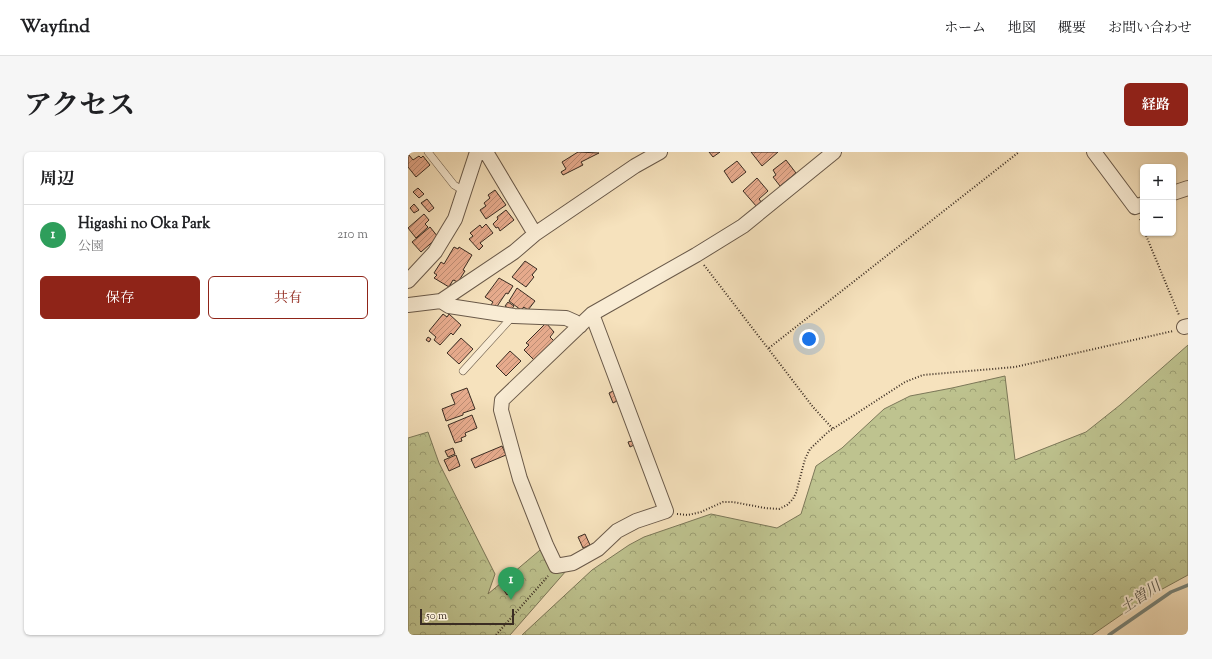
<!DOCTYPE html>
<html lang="ja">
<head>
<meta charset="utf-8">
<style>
  :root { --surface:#fff; --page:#f6f6f6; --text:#202124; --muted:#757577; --line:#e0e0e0; --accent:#8f2418 }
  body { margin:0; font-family:"Sorts Mill Goudy","Noto Serif JP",serif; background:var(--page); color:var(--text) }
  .controls { position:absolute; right:12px; top:12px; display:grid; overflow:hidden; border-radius:6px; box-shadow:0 1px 3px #0004 }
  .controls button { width:36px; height:36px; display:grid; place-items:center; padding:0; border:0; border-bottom:1px solid var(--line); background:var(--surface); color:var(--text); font:20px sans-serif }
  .scale { position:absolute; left:12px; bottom:10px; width:94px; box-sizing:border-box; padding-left:4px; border:2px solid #3b2d23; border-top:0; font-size:11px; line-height:14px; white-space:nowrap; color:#3b2d23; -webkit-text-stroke:3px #f9ecd4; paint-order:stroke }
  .you { position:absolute; left:401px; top:187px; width:14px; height:14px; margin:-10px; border:3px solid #fff; border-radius:50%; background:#1a73e8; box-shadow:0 0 0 6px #1a73e833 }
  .badge { display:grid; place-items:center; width:26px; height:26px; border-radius:50%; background:var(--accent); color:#fff; font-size:13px; font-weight:700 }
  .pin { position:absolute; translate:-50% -33px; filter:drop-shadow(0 1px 2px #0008) }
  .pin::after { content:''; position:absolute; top:21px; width:14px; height:12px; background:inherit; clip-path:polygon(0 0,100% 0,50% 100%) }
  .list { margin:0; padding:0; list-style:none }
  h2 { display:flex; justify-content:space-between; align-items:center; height:52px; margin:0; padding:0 16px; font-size:17px }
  h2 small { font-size:13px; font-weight:400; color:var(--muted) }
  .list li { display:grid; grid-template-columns:26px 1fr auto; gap:12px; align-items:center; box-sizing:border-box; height:60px; padding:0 16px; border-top:1px solid var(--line) }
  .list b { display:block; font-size:15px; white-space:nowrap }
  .list p { margin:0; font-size:13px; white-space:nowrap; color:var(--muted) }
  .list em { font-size:13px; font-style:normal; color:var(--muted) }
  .actions { display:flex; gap:8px; padding:12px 16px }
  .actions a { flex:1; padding:9px 0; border:1px solid var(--accent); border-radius:6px; text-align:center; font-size:14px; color:var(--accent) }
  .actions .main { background:var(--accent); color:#fff }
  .map { position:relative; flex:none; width:780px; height:483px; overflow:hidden; border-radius:6px }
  header { display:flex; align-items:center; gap:24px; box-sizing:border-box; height:56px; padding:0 20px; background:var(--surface); border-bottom:1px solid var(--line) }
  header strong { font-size:19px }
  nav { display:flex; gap:22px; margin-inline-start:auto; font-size:14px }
  .intro { display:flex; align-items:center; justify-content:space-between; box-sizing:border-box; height:96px; padding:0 24px }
  h1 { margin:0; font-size:28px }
  .button { padding:10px 18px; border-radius:6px; background:var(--accent); color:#fff; font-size:14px; font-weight:700 }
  main { display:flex; gap:24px; padding:0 24px }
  aside { flex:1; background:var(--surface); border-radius:6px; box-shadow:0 1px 3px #0004 }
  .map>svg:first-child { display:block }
  .forest { fill:url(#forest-crowns); stroke:#7c7859 }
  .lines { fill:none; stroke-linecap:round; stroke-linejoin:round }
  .stream { stroke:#76837b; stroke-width:3.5 }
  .building { fill:url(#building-hatch); stroke:#3b2d23 }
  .service-casing { stroke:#6a5a4a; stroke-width:8 }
  .minor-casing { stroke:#6a5a4a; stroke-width:16 }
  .path { stroke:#3b2d23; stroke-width:2; stroke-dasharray:1 2; stroke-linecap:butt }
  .service { stroke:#f9ecd4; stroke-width:7 }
  .minor { stroke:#f9ecd4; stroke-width:14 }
  .labels { text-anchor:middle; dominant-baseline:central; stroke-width:4; stroke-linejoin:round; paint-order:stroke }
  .water-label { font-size:15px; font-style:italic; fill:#545148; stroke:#f9ecd4 }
</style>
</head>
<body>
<header>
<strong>Wayfind</strong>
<nav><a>ホーム</a><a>地図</a><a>概要</a><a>お問い合わせ</a></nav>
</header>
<div class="intro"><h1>アクセス</h1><a class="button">経路</a></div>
<main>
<aside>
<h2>周辺<small></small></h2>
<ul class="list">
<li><span class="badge" style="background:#2e9e5b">1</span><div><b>Higashi no Oka Park</b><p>公園</p></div><em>210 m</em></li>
</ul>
<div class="actions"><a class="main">保存</a><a>共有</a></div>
</aside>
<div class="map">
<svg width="780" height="483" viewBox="0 0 780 483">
  <defs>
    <pattern id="forest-crowns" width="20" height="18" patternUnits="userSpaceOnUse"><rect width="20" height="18" fill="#bec38f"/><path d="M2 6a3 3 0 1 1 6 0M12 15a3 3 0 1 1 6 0" fill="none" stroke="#9c9f74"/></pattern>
    <pattern id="building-hatch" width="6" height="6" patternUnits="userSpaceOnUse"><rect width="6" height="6" fill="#e7ab8d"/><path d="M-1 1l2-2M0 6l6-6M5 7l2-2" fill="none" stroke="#bc8c73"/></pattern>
  </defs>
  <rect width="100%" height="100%" fill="#f6e2bd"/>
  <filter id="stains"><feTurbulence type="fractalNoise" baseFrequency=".005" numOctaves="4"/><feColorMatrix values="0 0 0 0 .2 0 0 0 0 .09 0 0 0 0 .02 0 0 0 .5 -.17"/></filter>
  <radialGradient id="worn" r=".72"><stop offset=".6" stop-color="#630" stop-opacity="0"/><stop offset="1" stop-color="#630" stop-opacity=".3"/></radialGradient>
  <path class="forest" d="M780,193V423L736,447L684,483H114L184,418L221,393L236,385L303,362L369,376L393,362L408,314L434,296L476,257L502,244L544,236L597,224L607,308L678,280L712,253Z
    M20,280L31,311L87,422L80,442L138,393L148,414L165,411L102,483H0V286Z"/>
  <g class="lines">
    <path class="stream" d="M701,483L763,440L780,433"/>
  </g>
  <path class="building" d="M170,0L191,1L173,10L175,13L155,23L153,20L158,17L154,10Z
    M301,0H312L305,5Z
    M343,0H370L354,14Z
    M1,3L5,8L11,4L13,6L15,4L22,13L8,25L0,15V4Z
    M378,8L388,21L372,34L365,25L368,23L365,18Z
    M329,9L338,20L324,31L316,19Z
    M349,26L360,39L351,47L354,51L349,55L335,39Z
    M10,36L16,42L11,46L5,40Z
    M87,38L98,53L78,67L72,58L78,54L76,51L82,46L80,43Z
    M19,47L26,56L21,60L13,51Z
    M6,52L11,58L6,61L2,56Z
    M98,58L106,68L92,79L90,75L88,76L85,72L90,67L89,65Z
    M16,62L21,68L17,72L20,75L8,86L0,76Z
    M78,72L85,81L72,91L75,94L71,98L61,87L65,84L62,81L72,73L74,76Z
    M22,75L30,85L13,100L4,90Z
    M46,95L50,97L51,95L64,103L55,118L57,119L50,130L45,128L41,135L26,126L29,123L26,121L33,110L36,112Z
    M117,109L129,117L124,123L126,125L118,135L104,125Z
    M91,126L105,134L100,142L98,141L88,156L83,153L85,150L77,145Z
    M109,136L127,149L120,158L116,155L113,158L101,149Z
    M100,150L106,154L103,158L97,154Z
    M35,162L39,165L41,162L53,173L45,183L43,181L32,193L26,188L28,185L21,179Z
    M138,171L146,180L142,185L146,189L126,208L116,198L121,193L118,191Z
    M20,185L23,187L21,190L18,188Z
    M53,186L65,197L51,212L39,201Z
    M102,199L113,209L98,224L88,214Z
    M59,236L67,257L55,261V263L38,269L34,257L47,252L43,242Z
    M205,239L209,249L205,251L201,241Z
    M64,263L69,276L57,281L58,284L53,286L54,289L47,291L40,273Z
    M224,289L226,293L222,295L220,290Z
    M94,294L98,303L67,316L63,307Z
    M45,296L47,302L40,305L37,299Z
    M48,303L52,314L41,319L36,308Z
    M177,382L182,393L175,396L170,385Z
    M101,433L105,438L99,443L95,437Z"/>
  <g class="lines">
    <defs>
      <path id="service" d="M20,0L46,33L56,39
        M55,219L105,164"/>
      <path id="minor" d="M78,0L127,82
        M686,0L727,55L735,52
        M765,41L780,36
        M0,129L27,100L47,67L69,0
        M33,149L41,154L106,164L158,166L167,170L172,174
        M0,153L33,149L106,100L127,82L227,14L252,0
        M184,162L258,359L228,369L209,379L190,397L165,411L148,414L138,393L112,327L93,258L94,248L184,162L288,103L335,74L426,0
        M776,175L780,174"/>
    </defs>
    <use href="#service" class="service-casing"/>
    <use href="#minor" class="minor-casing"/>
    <path class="path" d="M732,67L735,75
      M737,81L771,163
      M296,113L405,255L425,277
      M361,196L611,0
      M269,362L280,363L293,360L315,350H325L357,356L371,357L379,353L385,347L388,341L397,307L402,297L420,280L497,230L515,223L607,215L765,179
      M88,483L140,424"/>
    <use href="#service" class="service"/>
    <use href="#minor" class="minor"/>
  </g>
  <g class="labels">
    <g class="water-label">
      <text transform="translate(733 446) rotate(-34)">土曽川</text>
    </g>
  </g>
  <rect width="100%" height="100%" filter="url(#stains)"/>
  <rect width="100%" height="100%" fill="url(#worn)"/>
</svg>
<div class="controls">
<button>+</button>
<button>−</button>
</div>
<div class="scale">50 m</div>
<div class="you"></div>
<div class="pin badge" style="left:103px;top:448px;background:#2e9e5b">1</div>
</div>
</main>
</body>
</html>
